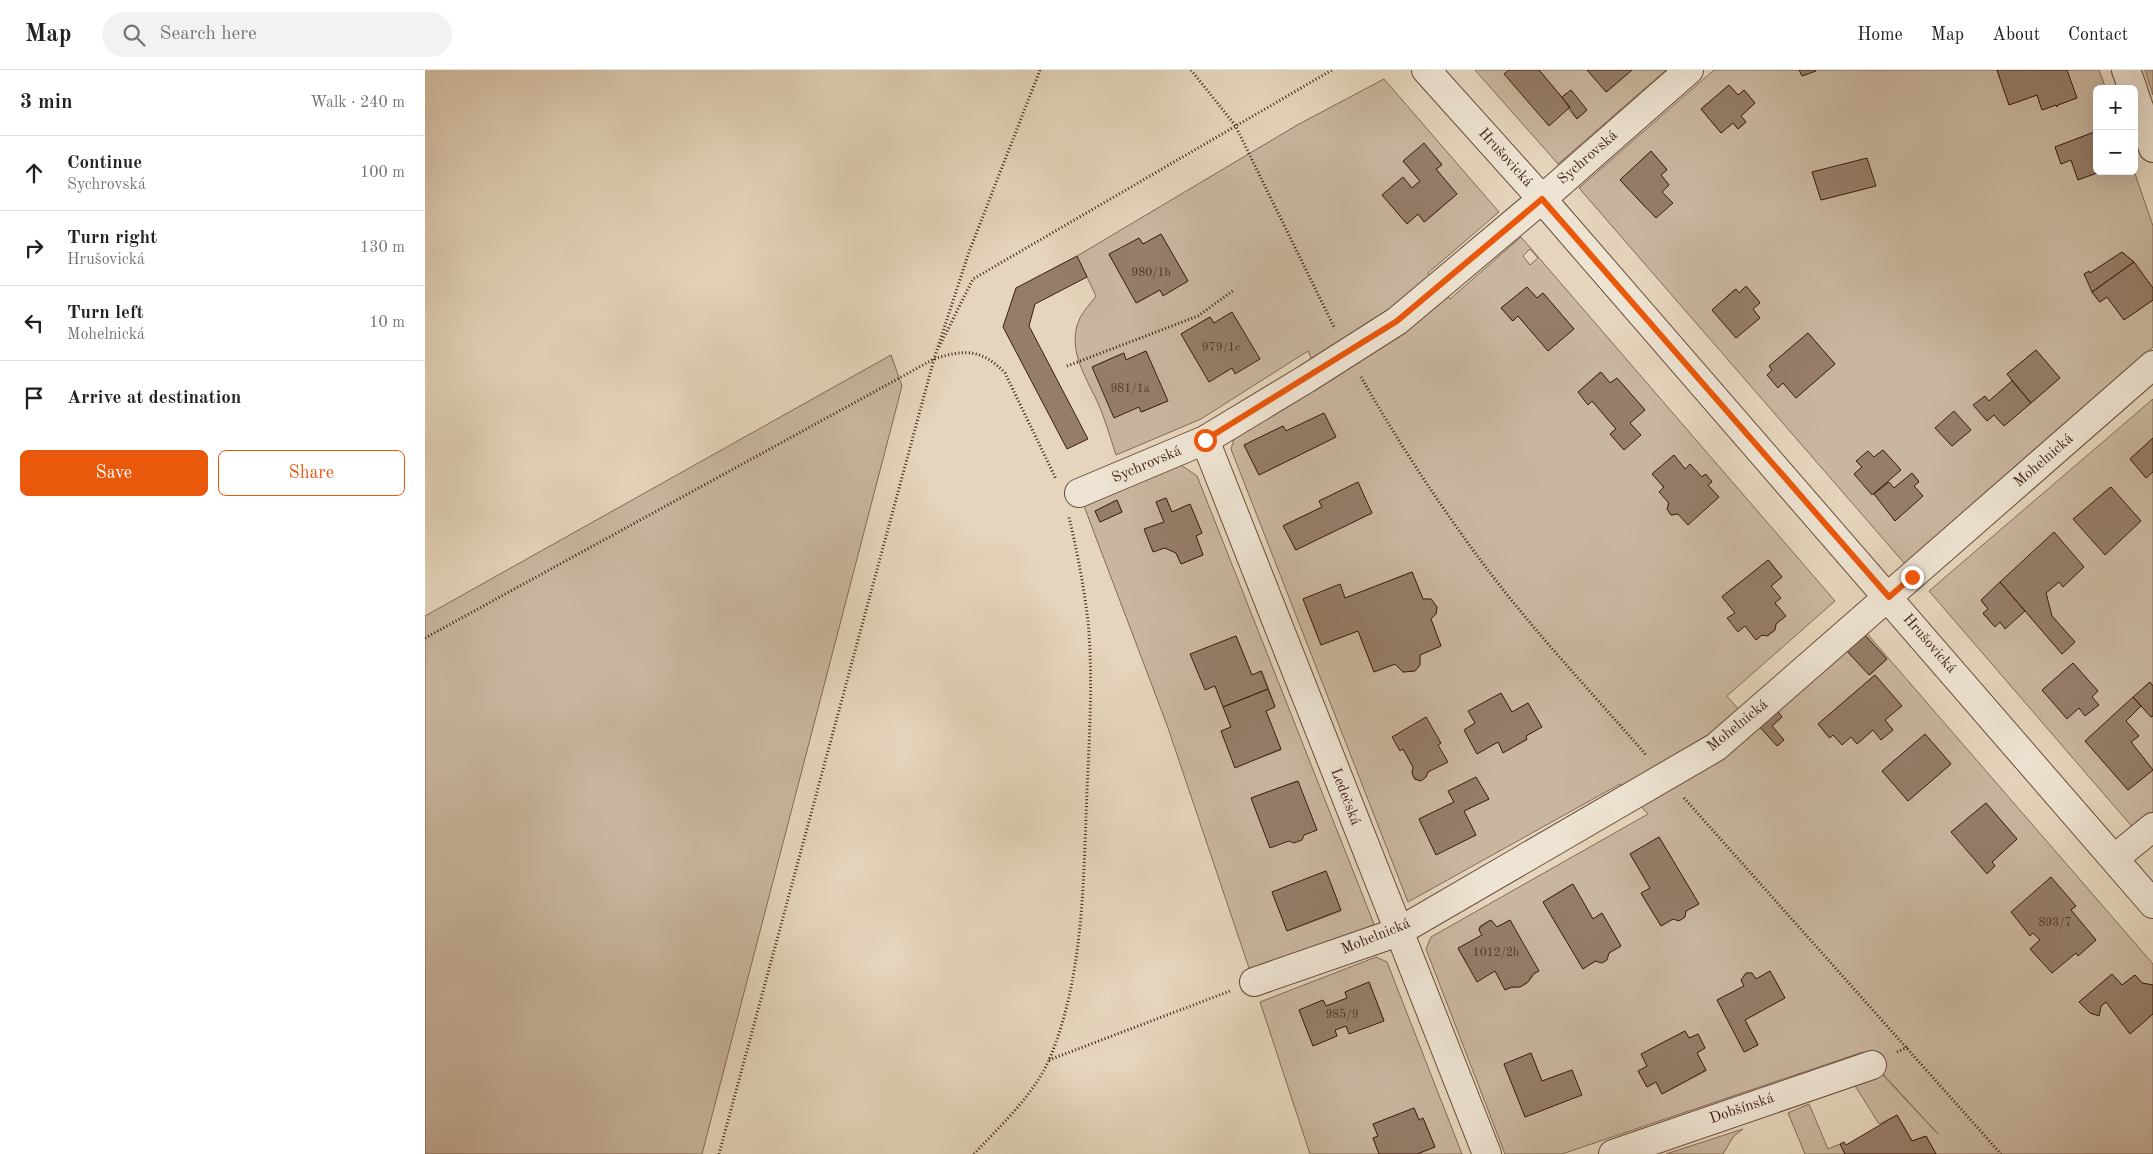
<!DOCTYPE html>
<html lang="en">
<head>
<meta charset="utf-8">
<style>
  :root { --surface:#fff; --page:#f2f2f2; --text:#202124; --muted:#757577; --line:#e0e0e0; --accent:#ea580c }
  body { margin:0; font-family:"Old Standard TT",serif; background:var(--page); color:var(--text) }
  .controls { position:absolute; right:15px; top:15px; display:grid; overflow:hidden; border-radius:8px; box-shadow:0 5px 20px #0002 }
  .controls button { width:45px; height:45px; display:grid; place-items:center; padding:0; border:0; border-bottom:1px solid var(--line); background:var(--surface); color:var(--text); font:25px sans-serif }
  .stop { position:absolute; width:15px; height:15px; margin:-11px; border:4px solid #ea580c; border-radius:50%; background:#fff }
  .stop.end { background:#ea580c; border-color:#fff; box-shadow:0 1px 5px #0008 }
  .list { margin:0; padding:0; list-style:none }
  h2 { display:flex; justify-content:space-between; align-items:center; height:65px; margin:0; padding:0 20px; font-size:21px }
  h2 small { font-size:16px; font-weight:400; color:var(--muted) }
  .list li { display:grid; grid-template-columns:32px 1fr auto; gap:15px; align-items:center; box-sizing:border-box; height:75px; padding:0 20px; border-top:1px solid var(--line) }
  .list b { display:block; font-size:19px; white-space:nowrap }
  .list p { margin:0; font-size:16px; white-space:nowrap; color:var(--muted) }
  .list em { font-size:16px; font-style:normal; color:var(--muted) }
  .actions { display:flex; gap:10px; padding:15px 20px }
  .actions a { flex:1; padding:11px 0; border:1px solid var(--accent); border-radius:8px; text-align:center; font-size:18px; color:var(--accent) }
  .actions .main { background:var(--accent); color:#fff }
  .icon { flex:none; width:28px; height:28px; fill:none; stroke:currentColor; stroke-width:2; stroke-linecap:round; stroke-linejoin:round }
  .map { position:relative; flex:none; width:1728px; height:1084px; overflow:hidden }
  header { display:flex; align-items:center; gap:30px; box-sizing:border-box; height:70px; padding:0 25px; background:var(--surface); border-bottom:1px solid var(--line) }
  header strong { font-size:24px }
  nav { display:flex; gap:28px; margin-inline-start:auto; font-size:18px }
  .search { width:350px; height:45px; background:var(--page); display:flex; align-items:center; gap:12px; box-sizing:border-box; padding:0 18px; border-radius:28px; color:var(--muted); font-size:19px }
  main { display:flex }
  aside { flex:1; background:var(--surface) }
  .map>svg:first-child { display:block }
  .green { fill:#c9b69f; stroke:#846a58; fill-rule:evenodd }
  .building { fill:#957d69; stroke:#3e1e10 }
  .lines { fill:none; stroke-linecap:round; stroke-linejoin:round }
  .minor-casing { stroke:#684c3b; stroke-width:30 }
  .path { stroke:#3e1e10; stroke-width:3; stroke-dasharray:1 2.5; stroke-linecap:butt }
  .minor { stroke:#eee4d3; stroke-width:28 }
  .route { stroke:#ea580c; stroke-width:6 }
  .labels { text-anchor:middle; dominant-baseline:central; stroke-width:5; stroke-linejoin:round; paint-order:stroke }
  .number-label { font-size:12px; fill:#543626 }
  .street-label { font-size:15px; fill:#3e1e10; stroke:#eee4d3 }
</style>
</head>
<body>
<header>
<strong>Map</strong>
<div class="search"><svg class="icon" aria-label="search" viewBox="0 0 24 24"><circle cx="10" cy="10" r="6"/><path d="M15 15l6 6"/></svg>Search here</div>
<nav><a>Home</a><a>Map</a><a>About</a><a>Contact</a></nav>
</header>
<main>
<aside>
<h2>3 min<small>Walk · 240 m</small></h2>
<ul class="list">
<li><svg class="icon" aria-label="ahead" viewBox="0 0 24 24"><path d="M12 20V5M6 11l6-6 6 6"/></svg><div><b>Continue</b><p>Sychrovská</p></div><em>100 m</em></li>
<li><svg class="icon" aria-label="right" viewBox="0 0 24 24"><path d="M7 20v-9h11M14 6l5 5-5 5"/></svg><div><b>Turn right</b><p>Hrušovická</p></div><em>130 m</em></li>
<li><svg class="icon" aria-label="left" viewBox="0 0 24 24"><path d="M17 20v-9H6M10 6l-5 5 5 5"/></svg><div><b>Turn left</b><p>Mohelnická</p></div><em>10 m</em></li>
<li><svg class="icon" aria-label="arrive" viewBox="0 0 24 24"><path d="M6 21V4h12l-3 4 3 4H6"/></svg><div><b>Arrive at destination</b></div></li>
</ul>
<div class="actions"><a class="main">Save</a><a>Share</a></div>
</aside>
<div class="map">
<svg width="1728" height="1084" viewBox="0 0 1728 1084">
  <rect width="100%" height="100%" fill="#e5d5bc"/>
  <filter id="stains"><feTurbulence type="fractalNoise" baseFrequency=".004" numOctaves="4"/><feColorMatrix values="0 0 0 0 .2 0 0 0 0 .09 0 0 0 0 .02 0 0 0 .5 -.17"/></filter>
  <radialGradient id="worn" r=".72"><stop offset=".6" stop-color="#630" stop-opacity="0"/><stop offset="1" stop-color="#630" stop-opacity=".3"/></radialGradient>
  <path class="green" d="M1050,0H1084L1143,39L1152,49L1162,40L1146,20L1137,27L1114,0H1162L1182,22L1207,0H1241L1133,94Z
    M1289,0H1374L1378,6L1390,0H1572L1584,35L1612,25L1617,40L1631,35L1632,37L1633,35L1651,28L1642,0H1674L1681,19H1672V61L1630,77L1636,94L1646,90L1653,110L1677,101H1709L1728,156V218L1709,192L1697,182L1665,203L1664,201L1667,222L1674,232L1682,227L1699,250L1728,230V277L1480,494L1154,118ZM1304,15L1313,25L1320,21L1330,33L1316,46L1321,52L1313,59L1308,53L1296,63L1276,39ZM1226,81L1242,99L1236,105L1244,115L1237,122L1247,133L1220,137L1195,110ZM1442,89L1450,116L1396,130L1387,102ZM1321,216L1335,232L1328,239L1335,248L1311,268L1287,240L1310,219L1314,223ZM1383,263L1410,294L1371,328L1358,313L1353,317L1342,305L1347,300L1344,296ZM1611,280L1635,308L1579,356L1569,345L1562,351L1549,335L1560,326L1564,331L1587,311L1582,304ZM1529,342L1546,360L1527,376L1510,358ZM1458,380L1476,400L1447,424L1429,404L1437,397L1432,391L1443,381L1449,387ZM1487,403L1494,411L1489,416L1498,426L1470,451L1449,424L1463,412L1469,418Z
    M1720,0H1728V25Z
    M959,9L1074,142L1003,203L1025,229L1096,167L1410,531L1302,626L1329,657L1439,560L1728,894V915L1717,913L1710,905L1697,915L1687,904L1654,932L1665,943L1673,945L1676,936L1681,932L1705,964L1728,944V1084H1511L1501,1066L1487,1071L1472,1045L1454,1054L1426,1009L1452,999L1513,1064L1438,982L1137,1084H1080L1001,879L1006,867L1223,744L1195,714L983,832L806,379L810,366L896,311L883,281L776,349L691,385C685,367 680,348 672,331C660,306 641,277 655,248C659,240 666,233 671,226L652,186L874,54ZM999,74L1017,94L1011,99L1032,124L1000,152L993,144L982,154L957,125L978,107L987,118L995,111L978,91ZM736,164L763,211L738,225L735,220L712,233L684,185L714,168L718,174ZM1105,179L1113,188L1105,195L1098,186ZM1102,217L1112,228L1118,223L1149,259L1123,281L1093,246L1087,251L1076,238ZM807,242V298L784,312L756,264L785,247L789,253ZM721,281L742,331L717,342L714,337L667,297L698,283L701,290ZM1175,302L1185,313L1192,308L1220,340L1205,353L1215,365L1199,380L1185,364L1191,359L1167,331L1163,334L1153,322ZM899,343L911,367L834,405L819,375L858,356L861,361ZM1249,385L1260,399L1277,407L1281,404L1287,411L1283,415L1294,427L1263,454L1253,444L1246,445L1242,439C1247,425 1236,414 1227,404ZM932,413L947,443L870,480L859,455L897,437L894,431ZM1344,490L1357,507L1346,516L1350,533L1360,546L1351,554L1350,560L1343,566L1337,565L1331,570L1320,556L1303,548L1310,543L1297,526ZM987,502L998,529H1006L1012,537L1011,544L1006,549L1016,576L995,585V595L990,601L978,602L970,594L949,602L933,561L896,575L878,529L915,515L920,528ZM1438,563L1462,589L1445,605L1420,579ZM1450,605L1476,636L1460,650L1468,660L1456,669L1448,660L1432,674L1426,667L1408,665L1404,668L1393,654ZM1076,623L1087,642L1103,633L1116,657L1101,666L1102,670L1079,682L1073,672L1052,684L1039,660L1050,653L1044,641ZM1357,647L1347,656L1359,670L1352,676L1333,655ZM1500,664L1526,694L1483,731L1457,701ZM1016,673L1013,675L1001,707L995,711L989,709L987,703L988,697L978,679ZM1051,708L1064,729L1039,741L1051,765L1011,784L994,749L1029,732L1023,721ZM1561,733L1592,769L1567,792L1570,796L1562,803L1526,762ZM1234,767L1274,834L1261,841L1260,847L1254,850L1248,849L1236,856L1216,824L1225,818L1205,784ZM1147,814L1168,849L1177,843L1196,876L1158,899L1118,832ZM1650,836L1646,840L1671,870L1653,886L1651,883L1627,902L1605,879L1615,870L1608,863ZM1065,850L1072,857L1085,850L1113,901C1107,905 1105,913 1097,916C1092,918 1086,917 1080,920L1070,901L1052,911L1033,879L1057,865L1054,860L1055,856ZM1345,901L1360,928L1320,950L1333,974L1320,982L1292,930L1319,916L1316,910L1321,903H1327L1331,909ZM1260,961L1264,968L1273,964L1280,978L1272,983L1281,1001L1237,1024L1231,1012L1222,1017L1213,1001L1222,996L1216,984ZM1106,983L1117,1011L1147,1000L1156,1025L1100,1047L1079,994Z
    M466,285L477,316L277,1084H0V546Z
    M1728,329V368L1705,389L1721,408L1728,402V616L1725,612L1660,671L1703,720L1728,700L1706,672L1714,666L1701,651L1716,636L1726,647L1728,646V742L1709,759L1504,521ZM1685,417L1716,451L1680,484L1649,449ZM1629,463L1659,497L1638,516L1634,512L1621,523L1627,546L1650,572L1637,584L1600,541L1580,558L1575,552L1569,556L1558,544L1563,539L1556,531ZM1648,593L1673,621L1667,627L1673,635L1660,646L1654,638L1642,648L1617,620Z
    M753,393L772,406L949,854L936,862L825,901L742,655L659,436ZM741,428L747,442L765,434L777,463L771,466L778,485L756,494L751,483L740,478L720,459L739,452L731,432ZM692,430L697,442L675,452L670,441ZM811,566L827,605L837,601L850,636L841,641L856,680L810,697L796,661L806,657L790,616L780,619L766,584ZM872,711L892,760L845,777L826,728ZM901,801L916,841L862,861L847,822Z
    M951,887L962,892L1037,1084H992L1010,1077L998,1048L994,1050L989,1038L948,1054L953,1066L948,1068L954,1084H885L835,932ZM944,912L959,950L924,964L921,956L910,960L912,966L888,976L874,940L898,930L901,936L922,928L920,922Z
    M1384,1034L1403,1079L1415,1074L1420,1084H1380L1363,1043Z
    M1318,1059L1308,1067L1298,1084H1241Z"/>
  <path class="building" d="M1084,0H1114L1145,37L1124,56L1079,4Z
    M1162,0H1207L1181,22Z
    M1374,0H1390L1391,1L1377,6Z
    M1572,0H1642L1652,28L1633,35L1632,37L1631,35L1617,40L1612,25L1584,35Z
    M1304,15L1313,25L1319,20L1330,33L1316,46L1321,52L1313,59L1308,53L1296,63L1276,39Z
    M1146,20L1162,40L1152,49L1137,27Z
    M1672,61V101H1677L1653,110L1646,90L1636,94L1630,77Z
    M999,73L1017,95L1011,99L1032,124L999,152L993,144L982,154L957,125L978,107L987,118L995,111L978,91Z
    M1226,81L1242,100L1236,105L1244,115L1237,122L1248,133L1231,148L1195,110Z
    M1442,88L1451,116L1396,130L1387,102Z
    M736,164L763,211L738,226L735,220L711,233L684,184L714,168L718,174Z
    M1697,182L1709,192L1667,222L1659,204L1664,201L1665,203Z
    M652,186L662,207L610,234L604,256L663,369L642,379L578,257L591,218Z
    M1709,192L1728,218V230L1699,250L1682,227L1675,232L1667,222Z
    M1321,216L1335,233L1328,239L1335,248L1311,268L1287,240L1311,219L1314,223Z
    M1102,217L1112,228L1118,223L1149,259L1123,281L1093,246L1088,251L1076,238Z
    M807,242L835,289L810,304L807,298L784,312L756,264L785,247L789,253Z
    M1383,263L1410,294L1371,328L1358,313L1353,318L1342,305L1347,300L1344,296Z
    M1611,280L1635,308L1606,333L1582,304Z
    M721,281L743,331L716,342L714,337L689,348L667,297L699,283L701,290Z
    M1176,302L1185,313L1192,308L1220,340L1205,353L1216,365L1199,380L1185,364L1191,359L1167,331L1163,335L1153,322Z
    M1587,311L1606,333L1579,356L1569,345L1562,351L1548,335L1560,326L1564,331Z
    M1529,341L1546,360L1527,376L1510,358Z
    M899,343L911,367L834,405L819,375L858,356L861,361Z
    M1728,368V402L1721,408L1705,389Z
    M1458,380L1476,400L1447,425L1429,404L1437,397L1431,391L1443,381L1449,387Z
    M1249,385L1260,399L1265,394L1277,407L1280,404L1287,412L1283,415L1294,427L1263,455L1253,444L1246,445L1242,439L1244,433L1234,422L1239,417L1227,404Z
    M1487,403L1494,412L1489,416L1498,426L1470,451L1449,424L1464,412L1469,418Z
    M933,412L947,443L871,480L858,456L897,437L894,431Z
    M1686,417L1716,451L1680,485L1648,449Z
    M741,428L747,442L765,434L777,463L771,466L778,485L756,494L751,483L740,478L728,482L719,459L739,452L731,432Z
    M692,430L697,442L675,452L670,441Z
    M1629,462L1659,497L1638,517L1634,512L1621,523L1627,546L1650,572L1637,584L1575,512Z
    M1343,490L1357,507L1346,516L1356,528L1350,533L1361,546L1351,554L1350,560L1342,566L1337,565L1331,570L1320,556L1313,562L1302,548L1310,543L1297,527Z
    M987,502L998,529H1006L1012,537L1011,544L1006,549L1016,576L995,585V595L990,601L978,602L970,594L949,602L933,561L896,575L878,529L915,514L920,528Z
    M1575,512L1600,541L1580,559L1575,552L1570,557L1558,543L1563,539L1556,530Z
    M1438,563L1462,589L1444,605L1420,579Z
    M811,566L827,605L836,601L843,619L798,637L790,616L780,620L765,584Z
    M1648,593L1673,621L1667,627L1674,635L1660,646L1654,638L1642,649L1617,620Z
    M1450,605L1477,636L1460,650L1468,660L1456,670L1448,660L1432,674L1426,667L1417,675L1408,665L1405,668L1393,654Z
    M1725,612L1728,616V646L1726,647L1708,627Z
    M843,619L850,637L841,641L856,679L810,698L796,661L806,657L798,637Z
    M1076,623L1087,642L1103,633L1117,657L1101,666L1102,669L1078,683L1073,672L1052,684L1039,660L1050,653L1043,641Z
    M1708,627L1716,636L1701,651L1714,666L1706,672L1728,700L1703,720L1660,671Z
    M1351,639L1357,647L1347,656L1359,670L1352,676L1333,655Z
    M1001,647L1016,673L1013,675L1023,692L1003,702L1001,707L996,711L990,709L987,703L988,697L978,679L975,681L967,667Z
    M1500,664L1526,694L1483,731L1457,701Z
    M1051,707L1064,729L1039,741L1051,765L1011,785L994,749L1029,732L1023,721Z
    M873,711L892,760L879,765L877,770L869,773L864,771L845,778L826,728Z
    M1561,733L1592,769L1567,792L1570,796L1562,804L1526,762Z
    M1234,767L1274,834L1261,841L1260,847L1254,851L1248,849L1236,856L1216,823L1225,818L1205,784Z
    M901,801L916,840L862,861L847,822Z
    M1626,807L1651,836L1646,840L1671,870L1653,886L1651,883L1627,903L1605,879L1615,870L1608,863L1605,866L1586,842Z
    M1148,814L1168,849L1177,843L1196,876L1184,883L1182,890L1177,893L1170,891L1158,899L1118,832Z
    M1066,850L1072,857L1085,850L1114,901L1108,904L1103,912L1095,917H1086L1080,920L1070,901L1052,912L1033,878L1057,865L1054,860L1055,857Z
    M1345,901L1360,928L1320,950L1333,975L1319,982L1292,930L1319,916L1316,910L1321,903H1327L1331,909Z
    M1687,904L1697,915L1710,905L1717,913L1728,915V944L1705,964L1681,932L1676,936L1674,946L1665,943L1654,932Z
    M944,912L959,951L924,964L921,956L910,960L912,966L888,976L874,940L898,930L901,936L922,928L920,922Z
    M1260,961L1264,968L1273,964L1280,978L1272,983L1281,1000L1237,1024L1231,1012L1222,1017L1213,1001L1222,996L1216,984Z
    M1106,983L1117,1011L1147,1000L1157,1025L1100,1047L1079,994Z
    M989,1038L994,1050L998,1048L1010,1077L992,1084H954L948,1068L953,1066L948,1054Z
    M1472,1045L1487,1071L1501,1066L1511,1084H1420L1415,1074L1419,1072L1421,1075Z"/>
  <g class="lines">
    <defs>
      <path id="minor" d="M1001,0L1117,129L1728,834
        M1701,0L1708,19
        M1709,23L1728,78
        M780,370L1062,1084
        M654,423L780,370L881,309L972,251L1117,129L1264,0
        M1690,788L1728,757
        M829,912L973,862L1291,677L1728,295
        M1188,1084L1447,995"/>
    </defs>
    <use href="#minor" class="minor-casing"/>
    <path class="path" d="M766,0L810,55L910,259
      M514,277L548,209L907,0
      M642,296L773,246L809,220
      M936,307C975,375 1018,441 1066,504C1114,567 1170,626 1222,686
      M0,568L509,289C540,279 557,279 580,303L631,409
      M1259,728L1576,1084
      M1472,982L1483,977
      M624,990L805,921
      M294,1084L509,289L544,182L615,0
      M549,1084C575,1056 608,1026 624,990C656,914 658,829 661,748C663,683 669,616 663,551C659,517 652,481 644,447"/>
    <use href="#minor" class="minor"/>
  </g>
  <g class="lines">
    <path class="route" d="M780,370L972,251L1117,129L1464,527L1487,507"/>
  </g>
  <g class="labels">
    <g class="number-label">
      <text x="726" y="203">980/1b</text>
      <text x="796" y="278">979/1c</text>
      <text x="705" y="319">981/1a</text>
      <text x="1630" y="853">893/7</text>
      <text x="1071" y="883">1012/2b</text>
      <text x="917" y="945">985/9</text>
    </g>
    <g class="street-label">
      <text transform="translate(1080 88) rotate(48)">Hrušovická</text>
      <text transform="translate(1163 88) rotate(-41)">Sychrovská</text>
      <text transform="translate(1619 391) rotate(-41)">Mohelnická</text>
      <text transform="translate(722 395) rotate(-23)">Sychrovská</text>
      <text transform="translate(1504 574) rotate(49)">Hrušovická</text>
      <text transform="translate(1313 656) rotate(-39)">Mohelnická</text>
      <text transform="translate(920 727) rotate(69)">Ledečská</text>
      <text transform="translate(951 867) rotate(-22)">Mohelnická</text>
      <text transform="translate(1317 1039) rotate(-19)">Dobšínská</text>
    </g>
  </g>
  <rect width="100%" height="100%" filter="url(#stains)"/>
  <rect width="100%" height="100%" fill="url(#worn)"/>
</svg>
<div class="controls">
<button>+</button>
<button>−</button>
</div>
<div class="stop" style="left:780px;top:370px"></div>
<div class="stop end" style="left:1487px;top:507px"></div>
</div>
</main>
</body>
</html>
